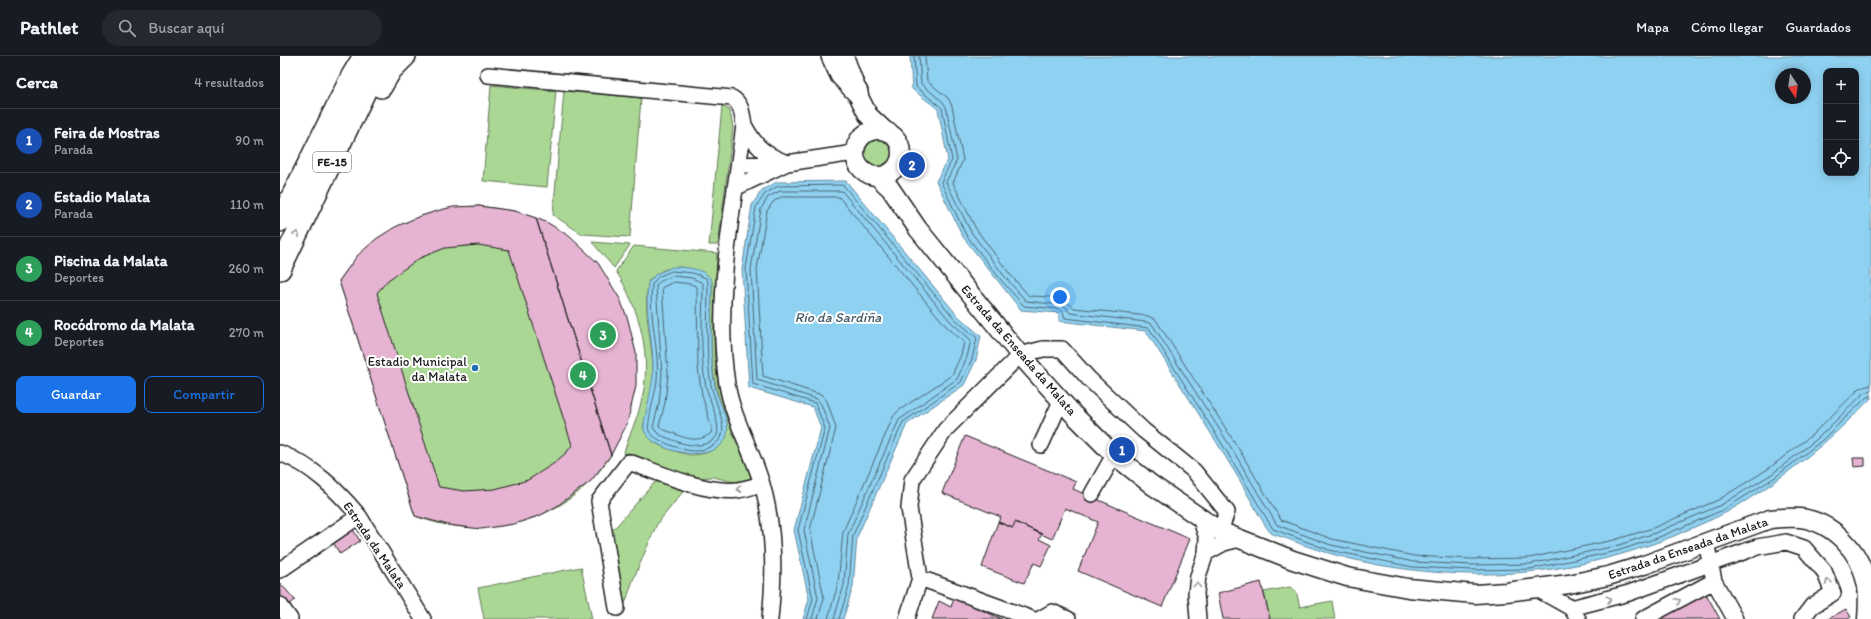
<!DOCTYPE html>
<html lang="es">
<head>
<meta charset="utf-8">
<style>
  :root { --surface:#171b24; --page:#242831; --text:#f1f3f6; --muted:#9ea1a6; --line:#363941; --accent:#1a73e8 }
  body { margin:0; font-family:Itim,sans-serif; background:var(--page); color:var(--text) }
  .controls { position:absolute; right:12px; top:12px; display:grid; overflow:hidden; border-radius:8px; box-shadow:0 2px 10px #0003 }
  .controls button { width:36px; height:36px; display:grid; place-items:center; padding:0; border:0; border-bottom:1px solid var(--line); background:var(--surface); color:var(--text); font:20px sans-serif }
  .compass { position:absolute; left:1495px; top:12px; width:36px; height:36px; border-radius:50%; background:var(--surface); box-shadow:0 2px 10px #0003; rotate:167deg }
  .you { position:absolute; left:780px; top:241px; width:14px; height:14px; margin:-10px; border:3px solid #fff; border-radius:50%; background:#1a73e8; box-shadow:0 0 0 6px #1a73e833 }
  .badge { display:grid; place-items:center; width:26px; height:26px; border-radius:50%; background:var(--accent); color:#fff; font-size:13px; font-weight:700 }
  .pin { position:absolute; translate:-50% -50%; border:2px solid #fff; box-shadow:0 1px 4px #0006 }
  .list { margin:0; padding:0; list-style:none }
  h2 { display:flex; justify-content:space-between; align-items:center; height:52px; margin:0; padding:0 16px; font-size:17px }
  h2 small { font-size:13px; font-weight:400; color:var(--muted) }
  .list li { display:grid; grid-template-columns:26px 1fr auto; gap:12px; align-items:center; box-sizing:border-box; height:64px; padding:0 16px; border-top:1px solid var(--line) }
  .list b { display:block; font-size:15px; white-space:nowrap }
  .list p { margin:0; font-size:13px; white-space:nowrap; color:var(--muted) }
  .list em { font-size:13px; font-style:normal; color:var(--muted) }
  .actions { display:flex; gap:8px; padding:12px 16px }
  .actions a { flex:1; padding:9px 0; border:1px solid var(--accent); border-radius:8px; text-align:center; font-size:14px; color:var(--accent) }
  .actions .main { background:var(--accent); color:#fff }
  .icon { flex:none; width:22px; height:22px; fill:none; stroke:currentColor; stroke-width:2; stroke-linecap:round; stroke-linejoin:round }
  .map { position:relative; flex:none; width:1591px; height:563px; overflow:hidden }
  header { display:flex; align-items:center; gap:24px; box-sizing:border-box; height:56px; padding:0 20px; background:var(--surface); border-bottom:1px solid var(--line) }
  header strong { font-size:19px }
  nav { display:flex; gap:22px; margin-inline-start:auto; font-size:14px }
  .search { width:280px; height:36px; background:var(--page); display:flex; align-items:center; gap:10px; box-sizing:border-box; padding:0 14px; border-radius:22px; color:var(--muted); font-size:15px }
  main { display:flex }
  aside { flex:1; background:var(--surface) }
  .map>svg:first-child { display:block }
  .green { fill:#abd795; stroke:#647a58; fill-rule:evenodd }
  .water { fill:#8fd1f1; stroke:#61899c; fill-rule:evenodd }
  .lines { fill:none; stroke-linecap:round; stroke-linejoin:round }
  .shore { stroke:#4a6471; stroke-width:1 }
  .building { fill:#e6b4d2; stroke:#1c1c1c; fill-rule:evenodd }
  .minor-casing { stroke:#1c1c1c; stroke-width:18 }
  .major-casing { stroke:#1c1c1c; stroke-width:21 }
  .highway-casing { stroke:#1c1c1c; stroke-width:24 }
  .minor { stroke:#fff; stroke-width:15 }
  .major { stroke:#fff; stroke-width:18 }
  .highway { stroke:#fff; stroke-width:21 }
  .oneway { stroke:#999 }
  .poi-dot { fill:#1f6fb2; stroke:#fff; stroke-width:1.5 }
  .labels { text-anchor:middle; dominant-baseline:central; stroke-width:4; stroke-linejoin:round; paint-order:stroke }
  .shield { fill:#fff; stroke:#606060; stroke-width:1 }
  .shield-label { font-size:12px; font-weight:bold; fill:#1c1c1c }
  .street-label { font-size:13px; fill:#1c1c1c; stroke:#fff }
  .poi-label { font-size:13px; fill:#1c1c1c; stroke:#fff; text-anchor:end }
  .water-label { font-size:14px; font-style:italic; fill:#445b67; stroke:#fff }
</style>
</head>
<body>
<header>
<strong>Pathlet</strong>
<div class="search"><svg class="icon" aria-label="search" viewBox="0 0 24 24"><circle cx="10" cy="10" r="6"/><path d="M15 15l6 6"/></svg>Buscar aquí</div>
<nav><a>Mapa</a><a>Cómo llegar</a><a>Guardados</a></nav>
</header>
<main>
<aside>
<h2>Cerca<small>4 resultados</small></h2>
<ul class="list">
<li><span class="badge" style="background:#1a4fb4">1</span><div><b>Feira de Mostras</b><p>Parada</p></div><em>90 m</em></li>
<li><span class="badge" style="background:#1a4fb4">2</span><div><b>Estadio Malata</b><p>Parada</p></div><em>110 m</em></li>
<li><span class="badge" style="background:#2e9e5b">3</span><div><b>Piscina da Malata</b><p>Deportes</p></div><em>260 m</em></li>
<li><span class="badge" style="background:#2e9e5b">4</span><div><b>Rocódromo da Malata</b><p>Deportes</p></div><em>270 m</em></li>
</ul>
<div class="actions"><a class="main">Guardar</a><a>Compartir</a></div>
</aside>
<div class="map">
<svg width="1591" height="563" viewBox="0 0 1591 563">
  <rect width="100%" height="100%" fill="#fff"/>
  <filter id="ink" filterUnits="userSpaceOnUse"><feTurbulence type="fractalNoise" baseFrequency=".025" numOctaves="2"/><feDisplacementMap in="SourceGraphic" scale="8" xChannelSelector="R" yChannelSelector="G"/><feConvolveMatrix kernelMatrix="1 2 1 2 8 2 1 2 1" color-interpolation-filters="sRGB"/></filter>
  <g filter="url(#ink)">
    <path class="green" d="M211,29L276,35L267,131L203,125Z
      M284,35L361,42L350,181L302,178L273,159Z
      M442,50L450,54L453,72L438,189H429Z
      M584 97a14 14 0 1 1 28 0a14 14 0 1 1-28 0Z
      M199,150L235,155L256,162L331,399C289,465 208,488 135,460L59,225C91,176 142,151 199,150Z
      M312,186L350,189L334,212Z
      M354,190L437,197C436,240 430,286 438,328C444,359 458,389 470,418L471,423L467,426L458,427L433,421L407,422L345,399L344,396C349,379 357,364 361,347C373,302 360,253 336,215ZM397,211L408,212L432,226C432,262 428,301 437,335C440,349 450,366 446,380C443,393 424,399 411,399C403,398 380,391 374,386C370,383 366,375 363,371C367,353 374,335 373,316C373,287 362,254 369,224L383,214Z
      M379,425L406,432L377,468L353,524L344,551L332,475L374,427Z
      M301,511L312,563H204L198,532Z
      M1010,531L1016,535L1020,551L1052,545L1055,563H990L984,536Z"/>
    <path class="water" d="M630,0H1591V342C1548,387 1501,425 1447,456C1430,465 1411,472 1394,480C1297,519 1201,527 1099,509C1068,503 1037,495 1008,483C1003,481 996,480 991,477C985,472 965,433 959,423C929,373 897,324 866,275L779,265V257L741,254L683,181L656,125L668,104L658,53L632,33ZM1546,15H1576V117H1546ZM1501,18H1525V42H1501Z
      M566,125L678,260L701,280L696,304L684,329L627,368L577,481L573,531L563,563H523L529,543L514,474L541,372L533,351L469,332L462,213L472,149L482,134L497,126Z
      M392,211C404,211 428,212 432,226C432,262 428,300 436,335C440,348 450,365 447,378C440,411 372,397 364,374C362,369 373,329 373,317C374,287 364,257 368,227L376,218Z"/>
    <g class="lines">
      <path class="shore" d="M634,0L636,31L662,52L672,104L661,126L686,179L721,224L744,250L780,253L783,256L785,262L869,272L947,396L993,473L1049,494L1133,511L1192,514L1250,513L1337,495L1377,482L1443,454L1494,422L1540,386L1587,341L1591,340
        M639,0L641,28L663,46L666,51L677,104L666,126L691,176L725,221L746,245L781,249L786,251L790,257L866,266L872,268L952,393L997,469L1051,489L1134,506L1192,509L1250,508L1336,490L1375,477L1441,449L1492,418L1537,383L1584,337L1591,335
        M645,0L647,25L668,42L672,50L683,104L673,127L696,173L729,217L749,240C765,241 782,239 794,252L868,260L876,264L957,390L1001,464L1052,483L1134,500L1192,503L1249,502L1334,484L1373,472L1438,444L1488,413L1533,378L1580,332L1591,329
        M392,215L413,217L426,222L428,226C428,260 425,296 431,329C434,343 446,367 442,379C439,389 425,394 415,395C404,395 374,385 369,375C366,370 376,334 377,325C380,293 368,260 372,228L378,221Z
        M393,220L412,222L423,227C423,261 419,298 426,331C429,342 441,369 437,379C431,392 409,390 398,386C389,382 377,380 373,371L379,347L382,318L376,229L381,225Z
        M394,226L411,228L417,231L418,312L422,339L432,373L431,377C419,387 406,383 393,377C388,375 382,374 379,370L385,347L388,318L382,232Z
        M527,563L533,543L518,474L545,372L535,347L473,328L466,213L476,151L485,138L498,130L563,129L675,263L697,282L692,303L681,326L623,366L573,479L569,530L559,563
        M532,563L538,542L524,474L550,372L541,348L537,343L477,324L471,213L481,153L488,141L500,135H562L671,266L691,284L687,301L677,323L619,364L568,478L564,529L554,563
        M538,563L544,542L530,474L556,372L547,345L542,339L483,320L477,213L487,155L493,146L501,141H559L666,270L684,286L681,299L672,319L618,355L613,361L563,476L558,528L548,563"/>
    </g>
    <path class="building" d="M199,150L235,155L256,162L331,399L311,425L277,450L261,459L234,468L201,473L168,469L135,460L59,225L77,200L96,183L115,171L138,161L160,154L173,151ZM198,189L229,194L292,389L287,396L273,408L248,424L215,433L184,435L159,431L97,237L108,224L140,202L165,192Z
      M256,162L268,167L289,180L318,207L340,243L348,264L356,297V330L347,368L331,399Z
      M685,380L796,426L793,433L910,483L882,551L798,515L818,466L785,452L772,483L735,466L733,472L718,466L721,461L662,437Z
      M1573,402H1585V410L1574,411Z
      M718,466L733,472L735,466L762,478L759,483L771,489L761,510L754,507L744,527L702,511Z
      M72,472L80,485L60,498L52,485Z
      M981,526L990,563H943L938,537Z
      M0,527L15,544L7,551L0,544Z
      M1425,536L1440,563H1376Z
      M674,542L722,563H652L659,545L671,551Z
      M1566,553L1571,561L1568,563H1548Z"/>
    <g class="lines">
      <defs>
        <path id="minor" d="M208,19L452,42C462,48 462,58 464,69C453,155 434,242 447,328C452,359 469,389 479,419C495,465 495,515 490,563
          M459,109L507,107L574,97
          M455,132L507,107C483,98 476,91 464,69
          M761,389L781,345
          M0,397C33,410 56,433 79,460L143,563
          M812,438L834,399
          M1426,486L1434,525L1455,563
          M926,497L944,487L959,483
          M0,514L79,460
          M640,522L752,563
          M1257,533L1291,552L1298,563
          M0,549L10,563
          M337,552L319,445L349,406C379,417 426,438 458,434C466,433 474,430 482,428
          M1291,552L1349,537L1477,491L1506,486L1524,492L1544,515L1553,537L1532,550L1522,563
          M627,563L640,522L629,452L632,424L666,373L740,299L763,293H782L809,323L863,374L914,415L947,456L940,475
          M760,563L772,556L788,563
          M918,563L916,537L918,520L926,497L927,482L920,462
          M1363,563L1434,525"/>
        <path id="major" d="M564,0L580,43L588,59L604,74
          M575 97a23 23 0 1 1 46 0a23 23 0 1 1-46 0Z
          M598,121L610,132L638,173L740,299L795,360L834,399L872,429L940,475L1013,504L1067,521L1128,532L1195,538L1226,536L1289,528L1328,520L1364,509L1490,463C1500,462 1510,461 1520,462C1553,466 1580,495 1586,526C1589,538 1588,551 1587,563"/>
        <path id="highway" d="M552,0L561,19L577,36
          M101,31L111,14L125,0
          M0,165L72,20L84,0
          M0,213L89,27L105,0"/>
      </defs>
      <use href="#minor" class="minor-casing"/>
      <use href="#major" class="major-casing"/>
      <use href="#highway" class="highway-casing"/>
      <use href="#minor" class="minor"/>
      <use href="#major" class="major"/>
      <use href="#highway" class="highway"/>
    </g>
    <defs><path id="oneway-chevron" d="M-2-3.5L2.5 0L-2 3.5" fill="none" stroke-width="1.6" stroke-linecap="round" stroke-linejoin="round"/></defs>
    <g class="oneway">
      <use href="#oneway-chevron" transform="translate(17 178) rotate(-64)"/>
      <use href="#oneway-chevron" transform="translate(459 433) rotate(174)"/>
      <use href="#oneway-chevron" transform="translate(1548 526) rotate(-112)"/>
      <use href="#oneway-chevron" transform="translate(917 529) rotate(-83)"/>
      <use href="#oneway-chevron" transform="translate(1329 543) rotate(-15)"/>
      <use href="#oneway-chevron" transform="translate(1398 545) rotate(-27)"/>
    </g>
  </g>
  <circle class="poi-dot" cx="195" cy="312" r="4"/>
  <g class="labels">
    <rect class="shield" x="33" y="96" width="38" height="20" rx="3"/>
    <g class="shield-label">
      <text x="52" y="106">FE-15</text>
    </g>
    <g class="street-label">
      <text transform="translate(739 294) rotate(49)">Estrada da Enseada da Malata</text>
      <text transform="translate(95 489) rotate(56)">Estrada da Malata</text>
      <text transform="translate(1408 492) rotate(-19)">Estrada da Enseada da Malata</text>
    </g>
    <g class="poi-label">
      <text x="187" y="305">Estadio Municipal<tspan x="187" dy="15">da Malata</tspan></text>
    </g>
    <g class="water-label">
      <text x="558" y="261">Río da Sardiña</text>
    </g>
  </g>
</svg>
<div class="controls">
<button>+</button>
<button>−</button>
<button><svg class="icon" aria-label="locate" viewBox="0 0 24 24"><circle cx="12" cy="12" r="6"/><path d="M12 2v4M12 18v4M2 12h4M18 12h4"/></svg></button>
</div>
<svg class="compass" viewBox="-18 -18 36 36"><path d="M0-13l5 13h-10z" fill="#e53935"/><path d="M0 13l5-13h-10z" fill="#9ea1a6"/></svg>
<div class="you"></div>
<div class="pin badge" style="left:842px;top:394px;background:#1a4fb4">1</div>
<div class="pin badge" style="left:632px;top:109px;background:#1a4fb4">2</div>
<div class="pin badge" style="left:323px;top:279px;background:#2e9e5b">3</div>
<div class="pin badge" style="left:303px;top:319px;background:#2e9e5b">4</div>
</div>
</main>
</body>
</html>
